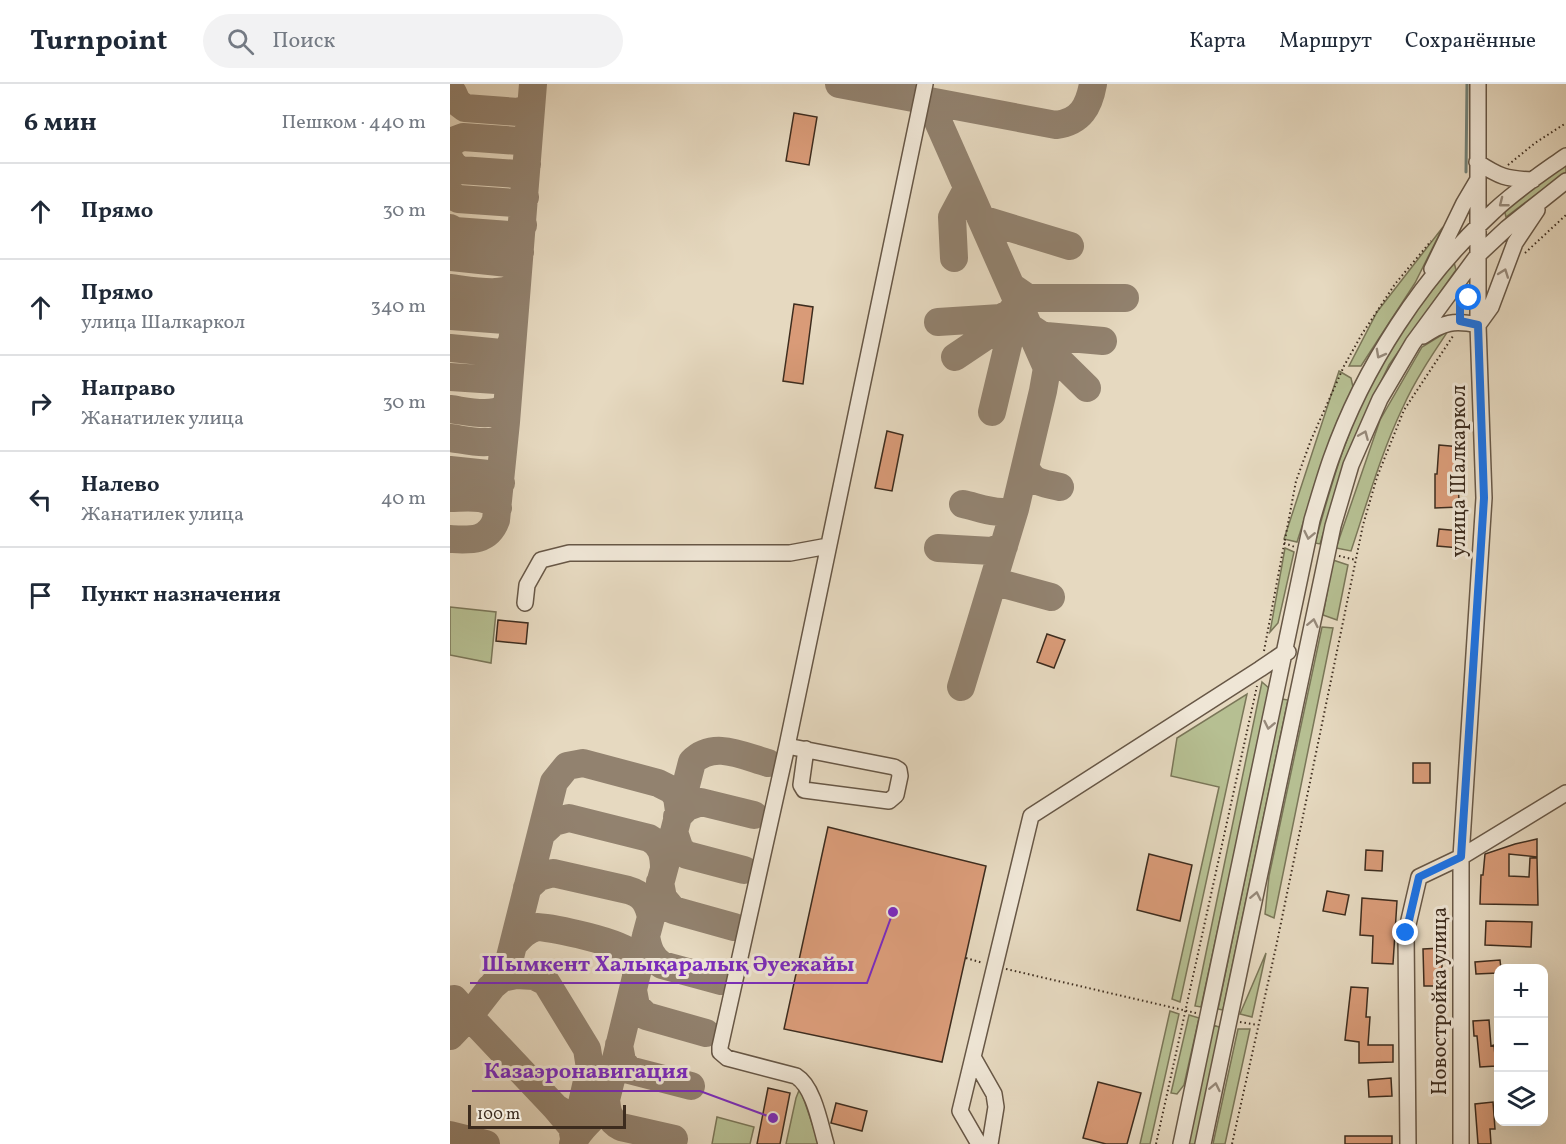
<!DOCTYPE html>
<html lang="ru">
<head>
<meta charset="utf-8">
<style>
  :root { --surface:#fff; --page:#f2f2f3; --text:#1f2937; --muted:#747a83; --line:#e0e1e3 }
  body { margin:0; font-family:Vollkorn,serif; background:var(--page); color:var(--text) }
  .controls { position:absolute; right:18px; bottom:18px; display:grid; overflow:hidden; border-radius:12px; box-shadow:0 6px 24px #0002 }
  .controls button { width:54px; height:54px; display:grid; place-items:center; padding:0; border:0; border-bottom:2px solid var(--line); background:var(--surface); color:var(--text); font:30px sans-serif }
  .scale { position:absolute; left:18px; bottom:15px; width:158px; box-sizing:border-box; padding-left:6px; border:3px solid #3d2c1e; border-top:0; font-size:16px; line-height:21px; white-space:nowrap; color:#3d2c1e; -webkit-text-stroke:4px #efe6d6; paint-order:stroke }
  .stop { position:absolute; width:18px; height:18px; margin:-14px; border:4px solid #1a73e8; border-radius:50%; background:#fff }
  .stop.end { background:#1a73e8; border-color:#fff; box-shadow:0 2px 6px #0008 }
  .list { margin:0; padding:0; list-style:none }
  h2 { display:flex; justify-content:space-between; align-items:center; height:78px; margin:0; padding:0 24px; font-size:26px }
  h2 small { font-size:20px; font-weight:400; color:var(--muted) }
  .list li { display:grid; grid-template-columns:39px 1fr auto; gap:18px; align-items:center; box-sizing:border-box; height:96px; padding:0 24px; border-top:2px solid var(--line) }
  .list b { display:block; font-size:22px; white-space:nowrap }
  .list p { margin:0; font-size:20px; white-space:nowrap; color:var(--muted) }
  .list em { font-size:20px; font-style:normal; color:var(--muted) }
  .icon { flex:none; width:33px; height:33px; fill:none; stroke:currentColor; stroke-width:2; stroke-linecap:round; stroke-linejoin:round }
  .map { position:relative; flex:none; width:1116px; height:1060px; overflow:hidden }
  header { display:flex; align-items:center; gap:36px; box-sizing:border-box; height:84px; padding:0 30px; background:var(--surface); border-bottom:2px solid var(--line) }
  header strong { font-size:28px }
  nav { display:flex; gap:33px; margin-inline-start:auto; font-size:21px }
  .search { width:420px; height:54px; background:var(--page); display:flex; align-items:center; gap:15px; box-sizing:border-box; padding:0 21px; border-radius:33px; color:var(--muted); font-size:22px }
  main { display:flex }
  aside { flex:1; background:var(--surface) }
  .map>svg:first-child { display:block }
  .green { fill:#b6bf92; stroke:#7a7658; stroke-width:1.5 }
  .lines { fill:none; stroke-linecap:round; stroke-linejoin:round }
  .stream { stroke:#728177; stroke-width:3 }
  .taxiway { stroke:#92826f; stroke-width:28 }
  .building { fill:#d99b78; stroke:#3d2c1e; stroke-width:1.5 }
  .minor-casing { stroke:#675746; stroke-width:18 }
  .path { stroke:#3d2c1e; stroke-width:2; stroke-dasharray:1.5 3; stroke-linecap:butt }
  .minor { stroke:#efe6d6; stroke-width:15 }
  .oneway { stroke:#96897a }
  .route { stroke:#1a73e8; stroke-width:8 }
  .labels { text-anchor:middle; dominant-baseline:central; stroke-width:6; stroke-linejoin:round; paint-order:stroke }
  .street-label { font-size:21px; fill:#3d2c1e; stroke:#efe6d6 }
  .leader { fill:none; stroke:#7b2cbf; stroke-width:2 }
  .callout-dot { fill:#7b2cbf; stroke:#efe6d6; stroke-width:2 }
  .callout-label { font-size:22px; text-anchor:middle; font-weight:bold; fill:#7b2cbf; stroke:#efe6d6; stroke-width:6; stroke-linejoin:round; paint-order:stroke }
</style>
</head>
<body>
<header>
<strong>Turnpoint</strong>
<div class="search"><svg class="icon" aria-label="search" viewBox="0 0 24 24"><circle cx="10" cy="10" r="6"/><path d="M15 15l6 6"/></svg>Поиск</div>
<nav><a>Карта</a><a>Маршрут</a><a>Сохранённые</a></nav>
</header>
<main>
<aside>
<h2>6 мин<small>Пешком · 440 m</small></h2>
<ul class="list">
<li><svg class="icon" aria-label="ahead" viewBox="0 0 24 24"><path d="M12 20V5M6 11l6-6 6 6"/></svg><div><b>Прямо</b></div><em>30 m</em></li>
<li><svg class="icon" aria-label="ahead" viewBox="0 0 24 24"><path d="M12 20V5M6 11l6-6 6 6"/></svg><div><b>Прямо</b><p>улица Шалкаркол</p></div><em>340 m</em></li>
<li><svg class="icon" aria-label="right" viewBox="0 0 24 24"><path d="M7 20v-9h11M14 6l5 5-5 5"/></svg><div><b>Направо</b><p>Жанатилек улица</p></div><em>30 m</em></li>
<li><svg class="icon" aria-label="left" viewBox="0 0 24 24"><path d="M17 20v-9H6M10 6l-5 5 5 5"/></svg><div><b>Налево</b><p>Жанатилек улица</p></div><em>40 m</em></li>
<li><svg class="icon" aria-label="arrive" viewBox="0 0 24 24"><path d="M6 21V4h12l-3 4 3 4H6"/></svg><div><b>Пункт назначения</b></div></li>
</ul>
</aside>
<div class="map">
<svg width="1116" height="1060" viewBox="0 0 1116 1060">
  <rect width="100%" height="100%" fill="#e6d9c0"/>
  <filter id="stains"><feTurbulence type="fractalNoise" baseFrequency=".00333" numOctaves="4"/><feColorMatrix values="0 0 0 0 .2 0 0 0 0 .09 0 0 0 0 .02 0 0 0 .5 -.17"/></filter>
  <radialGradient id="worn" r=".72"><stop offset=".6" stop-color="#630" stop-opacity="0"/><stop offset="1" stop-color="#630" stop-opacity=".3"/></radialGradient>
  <path class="green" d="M1116,79V88L1056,133L1054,125Z
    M993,143L965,199L911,282H899L927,228Z
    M1004,178L1006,186L939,281L914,333L890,394L870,460L865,459C882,397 900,335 932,279C951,245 980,208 1004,178Z
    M998,247C982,271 965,296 953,323C931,369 917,419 901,467L886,464L930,336L972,263Z
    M889,287L901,294L903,303L877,364L847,458L834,455Z
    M835,464L844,468L828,539L820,548Z
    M883,476L898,481L887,536L873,531Z
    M0,523L46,528L41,579L0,571Z
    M872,543L883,544L824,834L815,830L819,792Z
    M812,598L820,605L751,923L745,922Z
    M797,610L730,918L722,915L769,703L721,692L727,654Z
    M832,615L838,616L773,926L768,925Z
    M816,869L802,933L790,930Z
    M720,927L729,930L700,1060H690Z
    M739,931L749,934L734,1001L727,1010L721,1009Z
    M763,941L772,944L747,1060H738Z
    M788,945H800L775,1060H763Z
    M350,1004L369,1060H336L346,1014Z
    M267,1033L304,1043L300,1060H262Z"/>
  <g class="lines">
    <path class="stream" d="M1016,88L1017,0"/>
    <path class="taxiway" d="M389,0L606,41C631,38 639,22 643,0
      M3,9L7,18L15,24L68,28L77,25L81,19
      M479,17L582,250L637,304
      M0,61L5,56L13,53L69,57L77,52L79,46
      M0,76L4,82L10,86L67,90L73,87L77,80
      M0,110L8,115L65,119L75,113
      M531,135L620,162
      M0,144L5,147L61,151L69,148L73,141
      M0,173L58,179L65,175L70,168
      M504,174L502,133L517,105
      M562,203L578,214H675
      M0,204C18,206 54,214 67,201
      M0,232L55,236L61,234L64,229
      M488,238L551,234L560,229L568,219L542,328
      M579,243L591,251L596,252L653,257
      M0,264L51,269L59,265L62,257
      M505,273L563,234
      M0,293L46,296L55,294L60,287
      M0,325C16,327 44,335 57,322
      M0,354C16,356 41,363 54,353
      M576,383C580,400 596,399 610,403
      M0,386L38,390L51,399
      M0,414C15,414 38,410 48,424
      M513,420C528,423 551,433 565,425
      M0,455C20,456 38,458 46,436L56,338L83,0
      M488,464L542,467L554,462
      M547,490L548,496L553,500L601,513
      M511,603L565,425L593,307L597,284L582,250
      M227,733L237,723L251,718L304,731
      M92,749L104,738L119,734L199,754C212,761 214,771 214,785
      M294,786L237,771L230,766L224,748L242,678C263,656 293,672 318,679
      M210,798L213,814L223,826L284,843
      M77,804L89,793L103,789L178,806C193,810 198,819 201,833
      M196,852C198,864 201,874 212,881L271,897
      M63,861C70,853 76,846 87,843C104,844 171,858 182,870C187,877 186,885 186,893
      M40,904L52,894L66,891L84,892L96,898L137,965L140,984L124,1054L122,1043L106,1024
      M183,906L186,922L196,932L256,949
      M4,915L19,932L55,886L59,877L104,698L117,682L133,679L208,699L222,706L227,713L229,727
      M0,952L19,932L106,1024L121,1033
      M169,961L172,977L179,986L241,1002
      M156,1014C157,1027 158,1036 171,1043L224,1055
      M0,1051L36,1060
      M123,1060C127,1045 146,1033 155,1020L196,852L224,748"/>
  </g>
  <path class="building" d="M344,29L367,33L359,81L336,77Z
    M344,220L363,223L353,300L333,297Z
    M437,347L453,351L442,407L425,404Z
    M989,361L1011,363L1010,382H1008L1009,423L985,424V390H987Z
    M989,445L1011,447L1010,464L987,462Z
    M48,536L78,539L76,560L46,557Z
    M597,550L615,556L604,584L587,578Z
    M963,679H980V699H963Z
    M378,743L536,782L492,978L334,945Z
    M1087,755V773L1059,770V792L1079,793L1080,774H1087L1088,821L1030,820L1031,791H1033L1035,770L1065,760Z
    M916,766L933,767L932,787L915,786Z
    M699,770L742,781L730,837L687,826Z
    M877,807L899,811L895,831L873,827Z
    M912,814L947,817L943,880L922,879L923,852L910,851Z
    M1036,837L1082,838L1081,863L1035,861Z
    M992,864V902H974L973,865Z
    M1050,876L1051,885H1048V889L1026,890L1025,878Z
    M901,903L918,904L916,933H920L918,961H943V978L909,979V958L895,956Z
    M1039,936L1041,962L1044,961L1046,982L1030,983L1027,952H1024L1023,937Z
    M941,994L942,1012L919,1013L918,996Z
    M648,998L691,1009L677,1060H656L633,1054Z
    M318,1004L340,1009L330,1060H307Z
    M1043,1018L1045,1045H1040L1041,1060H1028L1025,1020Z
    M386,1019L417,1027L412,1047L381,1039Z
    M895,1052H942V1060H895Z"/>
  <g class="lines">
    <defs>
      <path id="minor" d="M1027,78C1050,93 1056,95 1083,96
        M982,185L1014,119L1027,97
        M973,252C994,238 1004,236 1028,241L1041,223L1065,159L1087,126
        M75,519L77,501L91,476L119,469H340L378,462
        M337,662L444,683L449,686L450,692L446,711L439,717L354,706L351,701L356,665
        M523,973L544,1010L546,1023L540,1060
        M376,1060C370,1040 364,1003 346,992L277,974L270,968V963L337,662L475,0
        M529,1060L510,1027L581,732L810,585L835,568H838
        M731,1060L862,436C868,416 874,395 881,375C913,284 972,192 1044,127C1066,106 1092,89 1116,72
        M753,1060L883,442L901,381L930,315L963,259L1027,172L1057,144L1116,97
        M958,1060L956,849L969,793L1011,773L1116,709
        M1011,1060V773L1034,414L1028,241V0"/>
    </defs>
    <use href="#minor" class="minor-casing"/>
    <path class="path" d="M1058,81L1085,59L1116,39
      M1075,169L1116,131
      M834,459L845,463
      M889,472L906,476
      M814,567L846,397L861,356L894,282L912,250L945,200L981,157
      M516,874L533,879
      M556,885L746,929
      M790,938L808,941
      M706,1060L807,602
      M782,1060L826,863L913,441L927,393L954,326L1003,252"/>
    <use href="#minor" class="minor"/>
  </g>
  <defs><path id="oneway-chevron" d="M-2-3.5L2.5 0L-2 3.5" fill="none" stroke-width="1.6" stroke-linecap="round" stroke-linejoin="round" transform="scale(1.5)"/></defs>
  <g class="oneway">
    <use href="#oneway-chevron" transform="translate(1053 119) rotate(142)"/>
    <use href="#oneway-chevron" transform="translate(1054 189) rotate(-70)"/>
    <use href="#oneway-chevron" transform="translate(930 270) rotate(119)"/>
    <use href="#oneway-chevron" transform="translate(914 351) rotate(-67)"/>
    <use href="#oneway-chevron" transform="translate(859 451) rotate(102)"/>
    <use href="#oneway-chevron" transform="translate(863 539) rotate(-78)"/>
    <use href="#oneway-chevron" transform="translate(819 641) rotate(102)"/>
    <use href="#oneway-chevron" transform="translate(806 812) rotate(-78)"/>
    <use href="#oneway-chevron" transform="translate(765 1003) rotate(-78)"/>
  </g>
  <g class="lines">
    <path class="route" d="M956,849L969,793L1011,773L1034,414L1028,241L1010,237V218L1019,214"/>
  </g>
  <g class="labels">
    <g class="street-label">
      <text transform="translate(1009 387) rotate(-90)">улица Шалкаркол</text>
      <text transform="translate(990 917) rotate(-90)">Новостройка улица</text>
    </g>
  </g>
  <path class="leader" d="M443 828L417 899H20M323 1034L250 1007H22"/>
  <g class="callout-dot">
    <circle cx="443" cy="828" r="6"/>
    <circle cx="323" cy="1034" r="6"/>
  </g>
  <g class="callout-label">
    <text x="218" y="887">Шымкент Халықаралық Әуежайы</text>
    <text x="136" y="994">Казаэронавигация</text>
  </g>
  <rect width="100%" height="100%" filter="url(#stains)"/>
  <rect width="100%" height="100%" fill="url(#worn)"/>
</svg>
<div class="controls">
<button>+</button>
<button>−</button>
<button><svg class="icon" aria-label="layers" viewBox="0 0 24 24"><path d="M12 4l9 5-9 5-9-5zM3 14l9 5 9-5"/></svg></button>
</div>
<div class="scale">100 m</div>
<div class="stop" style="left:1019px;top:214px"></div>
<div class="stop end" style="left:956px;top:849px"></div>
</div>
</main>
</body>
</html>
